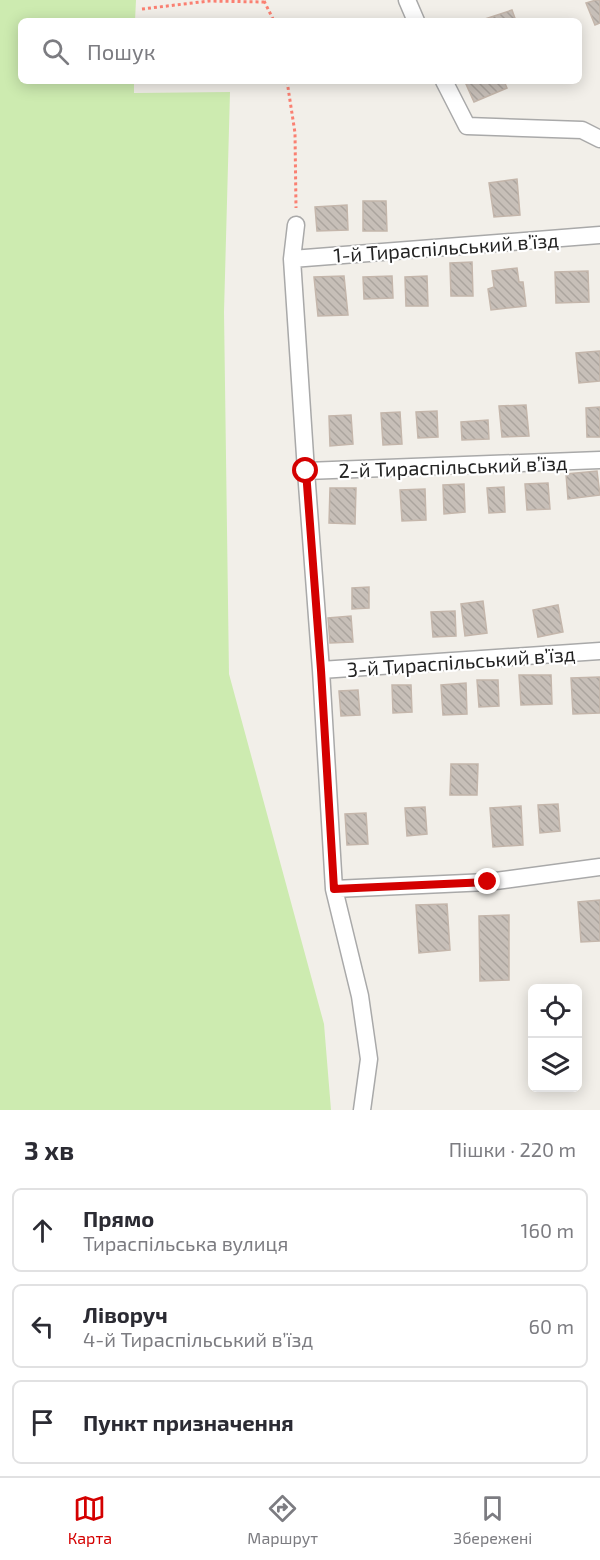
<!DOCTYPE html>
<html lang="uk">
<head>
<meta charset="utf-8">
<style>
  :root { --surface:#fff; --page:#f2f2f3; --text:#2b2b33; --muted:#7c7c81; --line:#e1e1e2; --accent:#d40000 }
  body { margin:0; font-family:"Exo 2",sans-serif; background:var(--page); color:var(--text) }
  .controls { position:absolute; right:18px; bottom:18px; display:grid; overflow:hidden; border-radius:9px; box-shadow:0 3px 15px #0003 }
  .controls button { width:54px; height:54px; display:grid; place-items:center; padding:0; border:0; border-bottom:2px solid var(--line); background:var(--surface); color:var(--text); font:30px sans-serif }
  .stop { position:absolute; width:18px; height:18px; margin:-14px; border:4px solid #d40000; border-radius:50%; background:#fff }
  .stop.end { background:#d40000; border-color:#fff; box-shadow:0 2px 6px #0008 }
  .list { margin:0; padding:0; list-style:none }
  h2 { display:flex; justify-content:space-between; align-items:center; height:78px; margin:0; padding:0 24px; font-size:26px }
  h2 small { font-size:20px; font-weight:400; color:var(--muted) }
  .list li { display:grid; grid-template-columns:39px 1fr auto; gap:18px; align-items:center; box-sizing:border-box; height:84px; margin:0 12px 12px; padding:0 12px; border:2px solid var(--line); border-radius:9px }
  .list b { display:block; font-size:22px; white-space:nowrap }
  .list p { margin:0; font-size:20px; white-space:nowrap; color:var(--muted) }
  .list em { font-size:20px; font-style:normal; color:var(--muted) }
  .icon { flex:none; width:33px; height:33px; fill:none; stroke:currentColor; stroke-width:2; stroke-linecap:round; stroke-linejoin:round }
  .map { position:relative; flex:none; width:600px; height:1110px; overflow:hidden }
  .search { position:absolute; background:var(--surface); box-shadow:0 3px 15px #0003; left:18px; right:18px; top:18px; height:66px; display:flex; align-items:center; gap:15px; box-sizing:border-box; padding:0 21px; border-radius:9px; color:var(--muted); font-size:22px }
  .sheet { height:366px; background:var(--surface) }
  nav { display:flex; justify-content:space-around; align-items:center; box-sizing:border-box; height:84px; border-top:2px solid var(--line); background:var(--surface); font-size:16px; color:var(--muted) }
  nav a { display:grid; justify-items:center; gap:3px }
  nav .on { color:var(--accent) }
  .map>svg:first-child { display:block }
  .grass { fill:#cdebb0 }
  .building { fill:url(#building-back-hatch); stroke:#c4b6ab; stroke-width:1.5 }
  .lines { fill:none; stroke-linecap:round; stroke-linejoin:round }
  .street-casing { stroke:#a9a9a9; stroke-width:19 }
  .path { stroke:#fa8072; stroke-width:3; stroke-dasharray:3 3; stroke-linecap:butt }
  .street { stroke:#fff; stroke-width:16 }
  .route { stroke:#d40000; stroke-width:8 }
  .labels { text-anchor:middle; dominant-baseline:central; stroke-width:4.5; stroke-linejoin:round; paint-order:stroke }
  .street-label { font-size:20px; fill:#222; stroke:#fff }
</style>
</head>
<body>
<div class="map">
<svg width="600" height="1110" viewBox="0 0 600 1110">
  <defs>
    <pattern id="building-back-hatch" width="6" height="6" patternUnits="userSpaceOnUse" patternTransform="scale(1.5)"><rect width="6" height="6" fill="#c7bfb8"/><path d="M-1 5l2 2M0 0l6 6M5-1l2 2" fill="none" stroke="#aba49e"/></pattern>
  </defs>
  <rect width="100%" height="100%" fill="#f2efe9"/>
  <path class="grass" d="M0,0H136L135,21H21V81H134V93L230,92L224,312L229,674L324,1024L331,1110H0Z"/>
  <path class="building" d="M596,0H600V23L595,25L586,3Z
    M512,10L516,21H486L485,19Z
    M472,81H504L507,88L474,102L466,84Z
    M517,179L520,215L494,217L489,183Z
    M363,201H386L387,231H363Z
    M347,205L348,230L317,231L315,207Z
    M472,262L473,296H451L450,263Z
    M517,268L519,282H523L526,306L491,310L488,289L494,287L492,271Z
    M588,271L589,302L556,303L555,272Z
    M344,276L348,315L318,316L314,277Z
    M392,276L393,298L364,299L363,277Z
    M427,276L428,306H406L405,277Z
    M600,351V381L579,383L576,353Z
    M526,405L529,436L502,437L499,406Z
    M600,407V437H587L586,408Z
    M437,411L438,437L418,438L416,412Z
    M400,412L402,444L383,445L381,413Z
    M351,415L353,444L330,446L329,416Z
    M488,420L489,439L462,440L461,422Z
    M597,471L600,495L568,499L566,474Z
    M548,483L550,509L527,510L525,484Z
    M464,484L465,512L444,514L443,485Z
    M504,487L505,512L489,513L487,488Z
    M330,488H356L355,524L329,523Z
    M425,489L426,520L402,521L400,490Z
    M369,587V608L352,609V588Z
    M483,601L487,633L465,636L461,604Z
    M558,605L563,632L538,637L533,610Z
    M455,611L456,636L433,637L431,612Z
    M351,616L353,642L330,643L328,618Z
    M519,675H551L552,704L521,705Z
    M600,677V713L573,714L571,678Z
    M477,680H498L499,706L479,707Z
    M466,683L467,714L443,715L441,685Z
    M392,685H411L412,712L393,713Z
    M358,690L360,715L341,716L339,691Z
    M451,764H478L477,795H450Z
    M558,804L560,831L540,833L538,805Z
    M521,806L523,845L493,847L490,808Z
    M425,807L427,834L407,836L405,808Z
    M366,813L368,844L347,845L345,814Z
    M600,900V941L581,942L578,902Z
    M447,904L450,950L419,953L416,905Z
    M509,915V980L480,981L479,916Z"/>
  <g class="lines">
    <defs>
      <path id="street" d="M407,0L416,21
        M444,81L467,126L582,130L600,139
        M296,225L292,259L306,471L321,670L334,889L360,996L369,1059L362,1110
        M292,259L600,235
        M306,471L600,460
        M321,670L600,651
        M334,889L488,882L600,867"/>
    </defs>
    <use href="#street" class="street-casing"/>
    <path class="path" d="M264,1L274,21
      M142,9L209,1L264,2
      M287,81L295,133L296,208"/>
    <use href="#street" class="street"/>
  </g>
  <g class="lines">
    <path class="route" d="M306,471L321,670L334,889L488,882"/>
  </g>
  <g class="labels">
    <g class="street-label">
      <text transform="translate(446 247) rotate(-4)">1-й Тираспільський в’їзд</text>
      <text transform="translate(453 466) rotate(-2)">2-й Тираспільський в’їзд</text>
      <text transform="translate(461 661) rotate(-4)">3-й Тираспільський в’їзд</text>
    </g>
  </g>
</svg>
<div class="controls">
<button><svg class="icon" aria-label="locate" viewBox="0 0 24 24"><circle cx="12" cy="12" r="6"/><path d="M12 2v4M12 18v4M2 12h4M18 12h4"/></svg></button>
<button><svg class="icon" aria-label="layers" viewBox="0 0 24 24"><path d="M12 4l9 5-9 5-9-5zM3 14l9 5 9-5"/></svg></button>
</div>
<div class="stop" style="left:306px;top:471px"></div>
<div class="stop end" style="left:488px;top:882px"></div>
<div class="search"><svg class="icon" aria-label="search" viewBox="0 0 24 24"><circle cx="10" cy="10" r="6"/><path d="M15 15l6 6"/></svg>Пошук</div>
</div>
<section class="sheet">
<h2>3 хв<small>Пішки · 220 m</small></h2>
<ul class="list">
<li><svg class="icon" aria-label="ahead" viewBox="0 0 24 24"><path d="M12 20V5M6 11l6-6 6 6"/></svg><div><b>Прямо</b><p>Тираспільська вулиця</p></div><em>160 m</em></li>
<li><svg class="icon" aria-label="left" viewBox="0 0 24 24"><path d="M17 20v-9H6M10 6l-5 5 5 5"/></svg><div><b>Ліворуч</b><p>4-й Тираспільський в’їзд</p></div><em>60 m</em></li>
<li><svg class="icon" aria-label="arrive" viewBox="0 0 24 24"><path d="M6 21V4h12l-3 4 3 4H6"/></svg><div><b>Пункт призначення</b></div></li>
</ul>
</section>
<nav>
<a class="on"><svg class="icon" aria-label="map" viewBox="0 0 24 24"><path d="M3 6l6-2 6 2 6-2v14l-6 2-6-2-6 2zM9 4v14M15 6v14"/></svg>Карта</a>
<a><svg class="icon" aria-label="directions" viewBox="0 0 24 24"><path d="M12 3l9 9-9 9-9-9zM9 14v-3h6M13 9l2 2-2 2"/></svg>Маршрут</a>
<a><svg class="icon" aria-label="saved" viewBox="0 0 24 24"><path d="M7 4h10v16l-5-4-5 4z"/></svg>Збережені</a>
</nav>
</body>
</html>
